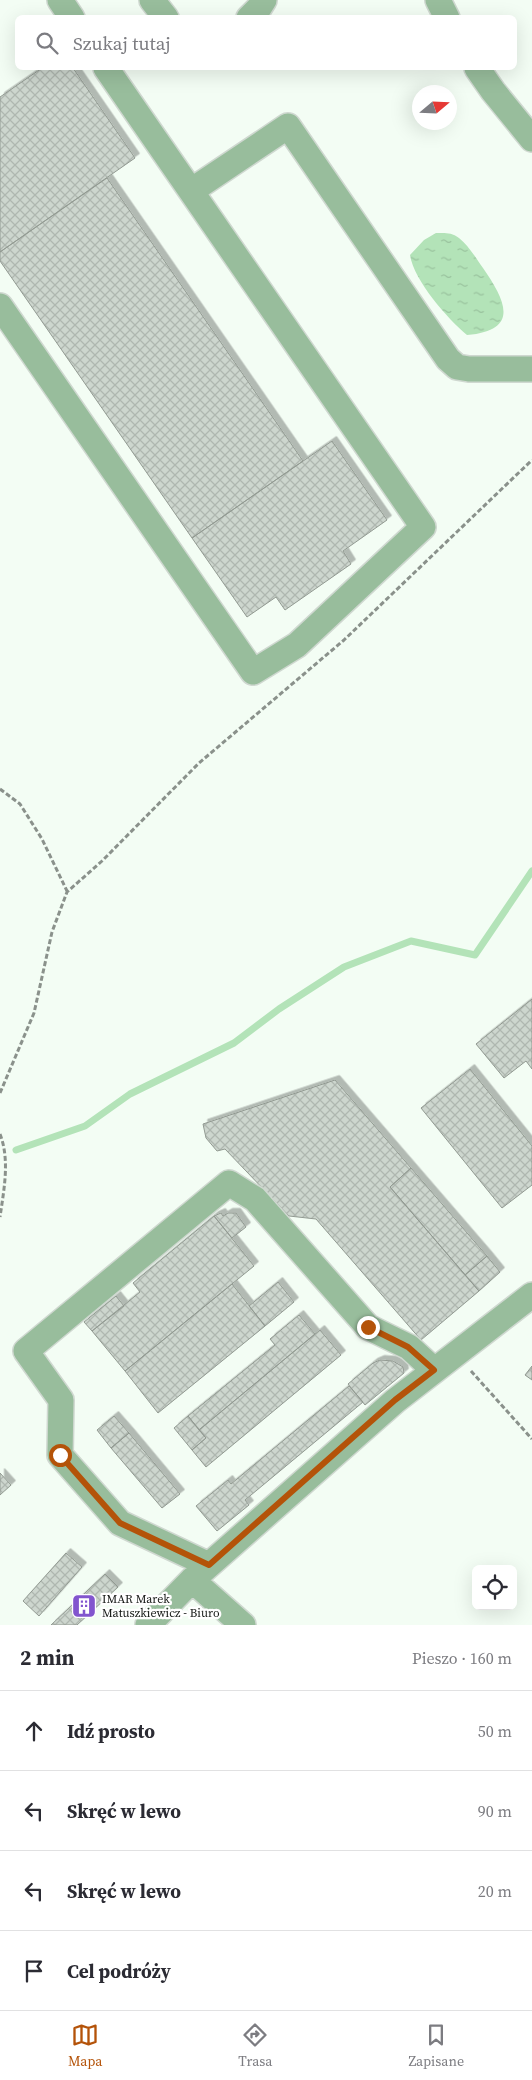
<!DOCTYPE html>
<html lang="pl">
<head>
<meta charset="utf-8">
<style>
  :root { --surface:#fff; --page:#f2f2f3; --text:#2b2b33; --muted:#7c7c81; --line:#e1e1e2; --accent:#b45309 }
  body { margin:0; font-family:"Source Serif 4",serif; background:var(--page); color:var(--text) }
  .controls { position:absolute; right:15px; bottom:15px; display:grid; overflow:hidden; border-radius:8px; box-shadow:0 5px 20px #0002 }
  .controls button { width:45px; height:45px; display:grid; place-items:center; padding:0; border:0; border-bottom:1px solid var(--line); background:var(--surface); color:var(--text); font:25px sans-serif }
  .compass { position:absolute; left:412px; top:85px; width:45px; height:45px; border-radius:50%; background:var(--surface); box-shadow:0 5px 20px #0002; rotate:71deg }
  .stop { position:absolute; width:15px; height:15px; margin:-11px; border:4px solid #b45309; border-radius:50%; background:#fff }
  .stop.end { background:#b45309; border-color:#fff; box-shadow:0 1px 5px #0008 }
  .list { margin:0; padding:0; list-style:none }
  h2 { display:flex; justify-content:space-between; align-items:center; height:65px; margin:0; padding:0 20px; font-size:21px }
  h2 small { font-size:16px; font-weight:400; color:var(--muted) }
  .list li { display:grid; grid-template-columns:32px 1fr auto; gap:15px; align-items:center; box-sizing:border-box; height:80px; padding:0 20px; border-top:1px solid var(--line) }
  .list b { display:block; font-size:19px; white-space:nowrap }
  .list em { font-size:16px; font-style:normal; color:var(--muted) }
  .icon { flex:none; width:28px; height:28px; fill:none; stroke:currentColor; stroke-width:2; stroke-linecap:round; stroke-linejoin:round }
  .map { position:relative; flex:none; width:532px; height:1625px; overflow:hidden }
  .search { position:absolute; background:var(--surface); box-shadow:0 5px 20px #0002; left:15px; right:15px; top:15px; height:55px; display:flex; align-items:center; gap:12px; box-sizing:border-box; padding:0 18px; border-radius:8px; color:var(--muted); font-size:19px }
  .sheet { height:385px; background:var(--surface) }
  nav { display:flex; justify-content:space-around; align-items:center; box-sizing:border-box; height:70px; border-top:1px solid var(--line); background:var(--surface); font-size:14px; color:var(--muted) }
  nav a { display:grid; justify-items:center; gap:2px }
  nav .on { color:var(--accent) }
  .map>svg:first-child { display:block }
  .water { fill:url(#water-ripples) }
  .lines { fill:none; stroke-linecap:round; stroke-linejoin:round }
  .stream { stroke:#b3e3b8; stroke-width:7 }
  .building { fill:url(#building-cross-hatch); stroke:#929a92; filter:url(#shadow) }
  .minor-casing { stroke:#cfd8d0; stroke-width:28 }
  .path { stroke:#8a918b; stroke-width:3; stroke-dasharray:5 2.5; stroke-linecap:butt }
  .minor { stroke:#98bd9c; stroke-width:25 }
  .route { stroke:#b45309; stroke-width:6 }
  .labels { text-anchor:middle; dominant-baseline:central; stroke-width:4.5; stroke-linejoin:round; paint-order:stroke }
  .poi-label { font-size:12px; fill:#131613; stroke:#fff; text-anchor:start }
</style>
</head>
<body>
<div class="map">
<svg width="532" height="1625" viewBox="0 0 532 1625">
  <defs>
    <pattern id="water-ripples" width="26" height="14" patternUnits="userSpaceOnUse" patternTransform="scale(1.25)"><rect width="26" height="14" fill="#b3e3b8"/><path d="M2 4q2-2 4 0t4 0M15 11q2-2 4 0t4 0" fill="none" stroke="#99c29d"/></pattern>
    <pattern id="building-cross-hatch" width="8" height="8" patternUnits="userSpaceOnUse" patternTransform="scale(1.25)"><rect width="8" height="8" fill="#cdd6ce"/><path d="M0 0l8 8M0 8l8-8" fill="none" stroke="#afb7b0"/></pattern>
    <filter id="shadow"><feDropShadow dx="4.5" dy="-4.5" stdDeviation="0" flood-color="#0004"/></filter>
  </defs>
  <rect width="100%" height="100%" fill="#f3fdf4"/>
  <path class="water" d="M436,233C445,233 451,232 459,238C468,245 476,258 483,268C505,300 521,330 467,335C448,319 414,281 410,255L424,240Z"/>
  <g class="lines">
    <path class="stream" d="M16,1150L85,1126L130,1094L234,1043L279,1009L344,967L411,941L475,955L532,871"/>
  </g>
  <path class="building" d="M42,68H73L135,158L0,252V97Z
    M107,178L303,461L192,538L0,261V252Z
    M332,441L387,520L343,551L351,564L285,610L276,597L247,617L192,538Z
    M532,999V1069L526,1061L504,1078L476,1044Z
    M470,1069L532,1146V1185L502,1208L421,1108Z
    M335,1080L411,1168L390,1187L479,1291L421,1340L316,1219L289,1216L225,1149L217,1151L206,1138L203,1124Z
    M411,1168L487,1256L465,1275L390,1187Z
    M221,1213L223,1216L228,1213H236L246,1227L232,1238L214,1216Z
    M214,1216L254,1266L125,1371L92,1331L140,1292L133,1283Z
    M487,1256L500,1272L479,1291L465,1275Z
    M278,1282L294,1302L265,1326L249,1306Z
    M232,1284L265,1326L158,1413L125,1371Z
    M116,1296L124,1306L92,1331L84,1322Z
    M299,1315L315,1334L199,1430L188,1416L275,1345L270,1339Z
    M320,1330L341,1355L206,1467L192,1450L206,1438L199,1430Z
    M380,1360L393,1361L403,1367L404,1373L365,1405L348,1384L373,1363Z
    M532,1366V1380L525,1375Z
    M349,1386L363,1402L245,1500L249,1505L217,1531L196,1506L228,1480L231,1484Z
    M114,1416L129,1433L111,1448L97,1430Z
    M188,1416L206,1438L192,1450L174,1428Z
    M129,1433L180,1494L162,1508L111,1448Z
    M0,1473L11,1485L0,1495Z
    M66,1553L82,1567L39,1616L23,1601Z
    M105,1574L118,1587L77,1625H51Z"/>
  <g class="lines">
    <defs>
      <path id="minor" d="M60,0L72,18
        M152,0L166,18
        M438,0L447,18
        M249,18L259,8L264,0
        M477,68L493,91L532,139
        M191,191L288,126L448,359L457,367L469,369H532
        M0,306L253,672L297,645L423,527L106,68
        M209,1565L120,1523L60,1455L61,1400L26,1351L229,1183L255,1199L368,1327L409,1347L434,1370
        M148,1625L192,1580
        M243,1625L192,1580L395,1401L532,1295"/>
    </defs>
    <use href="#minor" class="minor-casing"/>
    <path class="path" d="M0,789L20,804L42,839L67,891
      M0,1093L34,1013L52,932L67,892L102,861L199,763L344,640L532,460
      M0,1134C10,1160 4,1189 0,1217
      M471,1371L532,1439"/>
    <use href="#minor" class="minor"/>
  </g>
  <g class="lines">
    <path class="route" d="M60,1455L120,1523L209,1565L395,1400L434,1370L408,1347L368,1327"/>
  </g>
  <defs>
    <symbol id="building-square" viewBox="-11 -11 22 22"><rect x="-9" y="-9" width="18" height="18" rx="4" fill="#8255ce" stroke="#fff"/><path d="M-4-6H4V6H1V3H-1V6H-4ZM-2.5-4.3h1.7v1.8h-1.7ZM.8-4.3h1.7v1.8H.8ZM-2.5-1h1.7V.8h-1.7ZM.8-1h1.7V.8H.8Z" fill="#fff"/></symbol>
  </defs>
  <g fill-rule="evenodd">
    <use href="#building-square" x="70" y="1592" width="28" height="28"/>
  </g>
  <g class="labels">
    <g class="poi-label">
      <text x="102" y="1599">IMAR Marek<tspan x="102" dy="14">Matuszkiewicz - Biuro</tspan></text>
    </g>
  </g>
</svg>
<div class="controls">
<button><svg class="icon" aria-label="locate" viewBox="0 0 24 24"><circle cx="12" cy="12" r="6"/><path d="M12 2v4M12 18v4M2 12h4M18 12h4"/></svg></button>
</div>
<svg class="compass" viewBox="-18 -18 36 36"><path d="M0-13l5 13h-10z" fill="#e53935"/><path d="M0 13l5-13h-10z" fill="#7c7c81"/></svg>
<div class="stop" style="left:60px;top:1455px"></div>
<div class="stop end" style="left:368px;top:1327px"></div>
<div class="search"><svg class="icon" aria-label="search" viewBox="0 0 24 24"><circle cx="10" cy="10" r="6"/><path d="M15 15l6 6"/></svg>Szukaj tutaj</div>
</div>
<section class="sheet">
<h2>2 min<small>Pieszo · 160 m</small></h2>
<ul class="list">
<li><svg class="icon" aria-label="ahead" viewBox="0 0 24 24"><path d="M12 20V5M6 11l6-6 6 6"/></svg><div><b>Idź prosto</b></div><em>50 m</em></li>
<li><svg class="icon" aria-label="left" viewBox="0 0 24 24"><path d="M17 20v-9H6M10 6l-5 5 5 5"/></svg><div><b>Skręć w lewo</b></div><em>90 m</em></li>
<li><svg class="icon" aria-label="left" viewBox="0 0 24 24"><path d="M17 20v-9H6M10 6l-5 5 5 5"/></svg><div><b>Skręć w lewo</b></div><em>20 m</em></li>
<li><svg class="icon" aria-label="arrive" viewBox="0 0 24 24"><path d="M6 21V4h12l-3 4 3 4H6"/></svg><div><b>Cel podróży</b></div></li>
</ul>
</section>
<nav>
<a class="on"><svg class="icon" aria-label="map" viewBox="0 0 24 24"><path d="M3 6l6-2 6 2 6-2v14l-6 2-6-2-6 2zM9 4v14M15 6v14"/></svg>Mapa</a>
<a><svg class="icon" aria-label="directions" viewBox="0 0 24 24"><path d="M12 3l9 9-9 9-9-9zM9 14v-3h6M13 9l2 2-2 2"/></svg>Trasa</a>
<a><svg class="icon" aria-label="saved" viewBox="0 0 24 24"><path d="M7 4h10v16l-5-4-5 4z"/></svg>Zapisane</a>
</nav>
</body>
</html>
